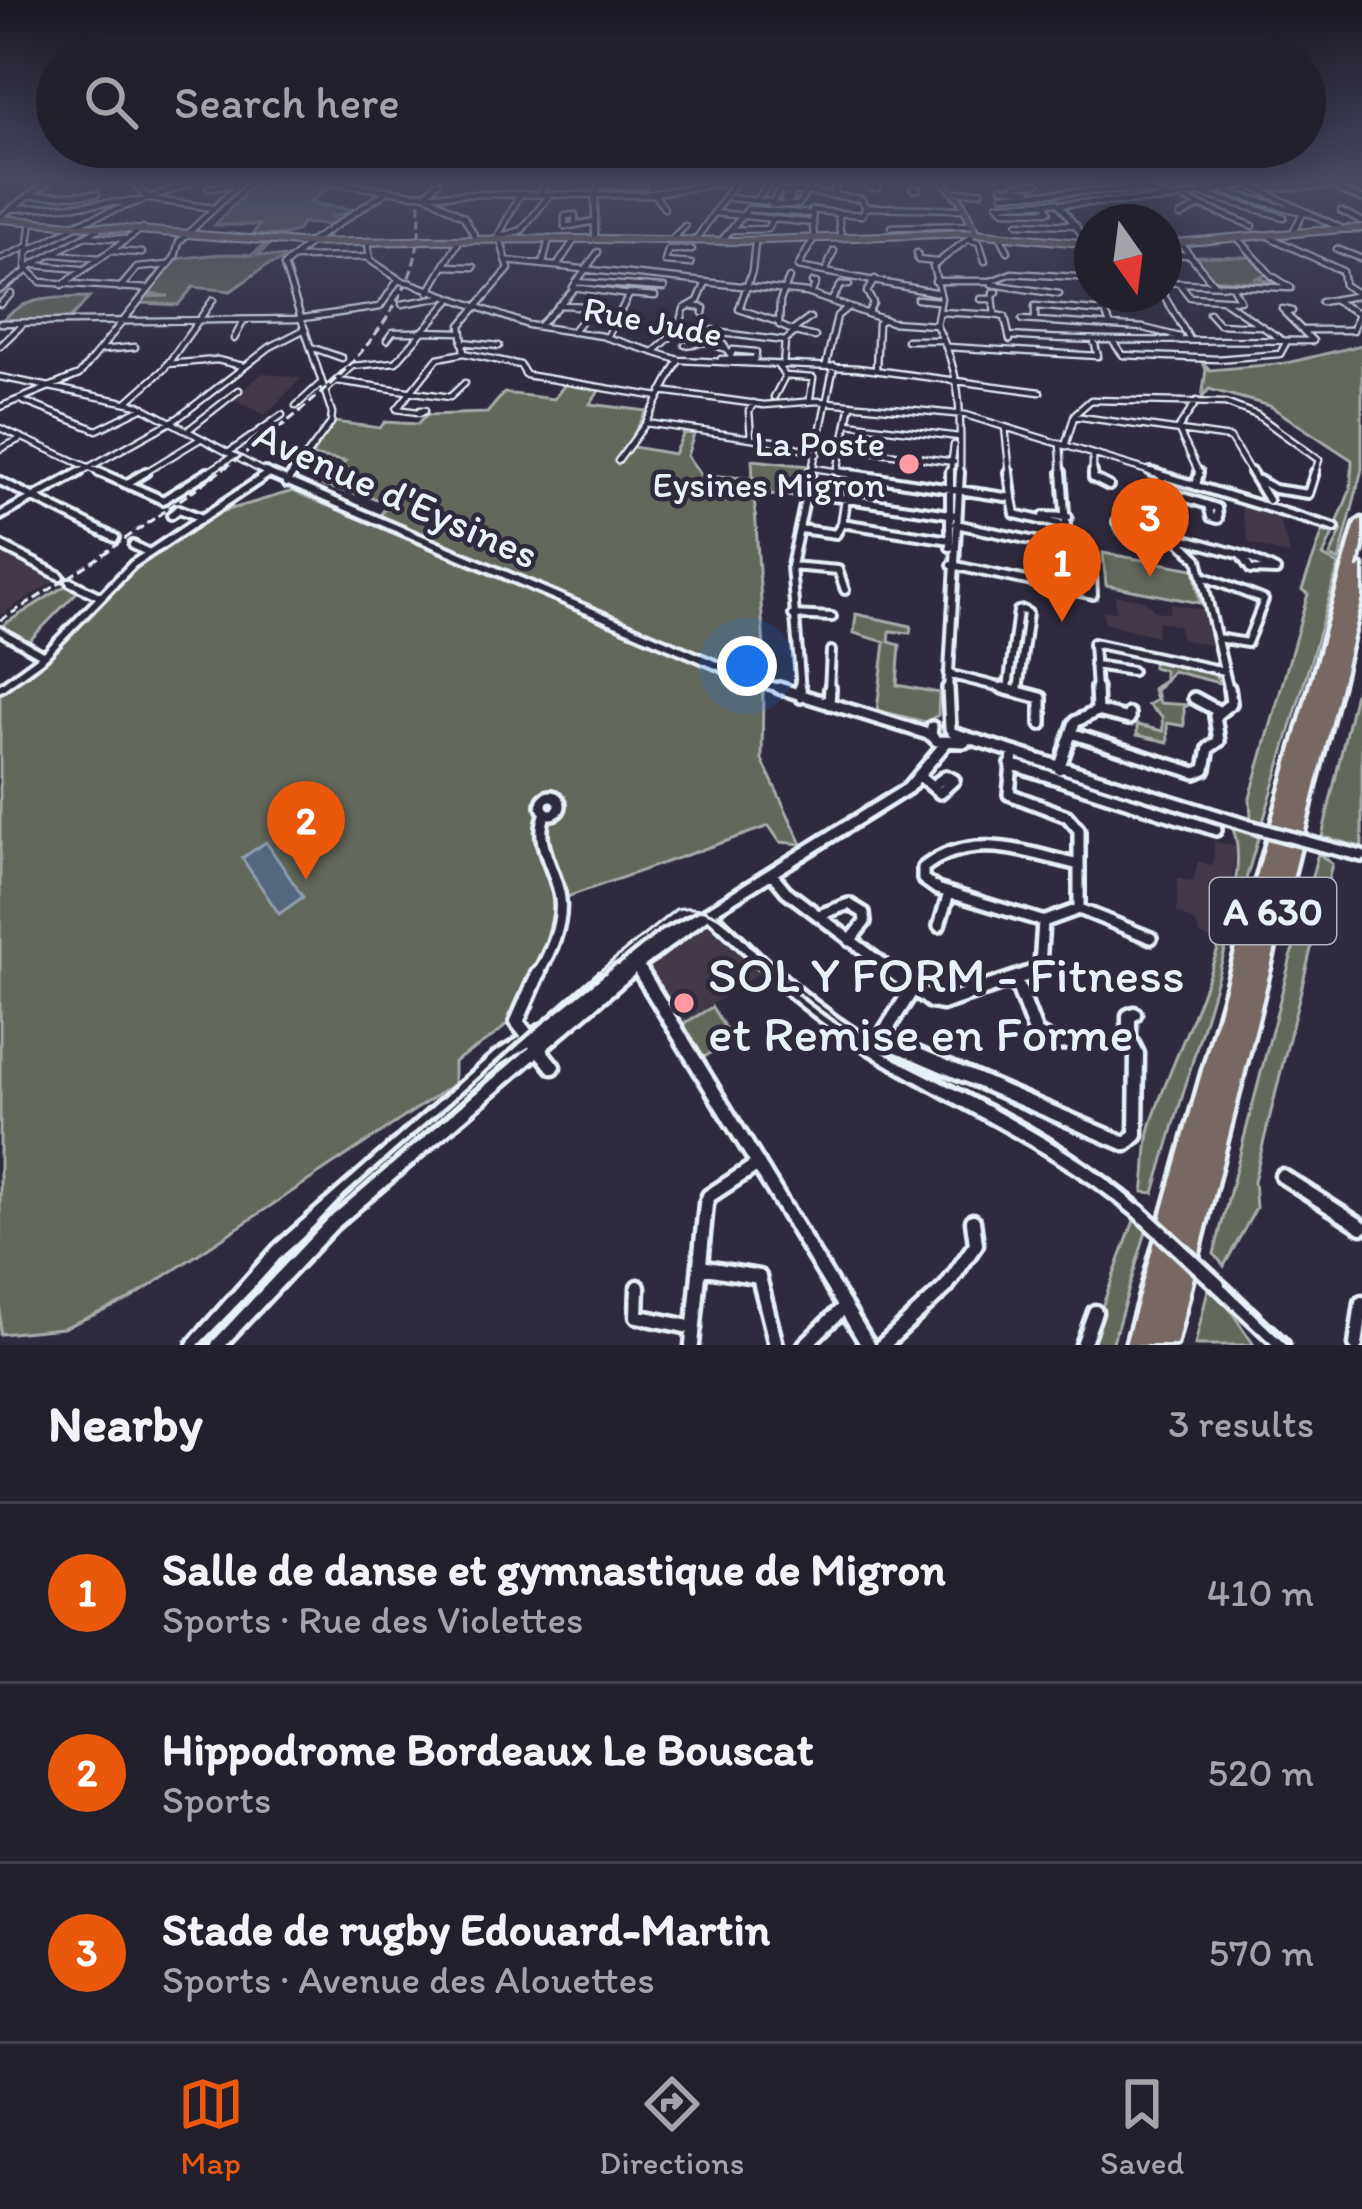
<!DOCTYPE html>
<html lang="en">
<head>
<meta charset="utf-8">
<style>
  :root { --surface:#23202e; --page:#2b2836; --text:#f1f3f6; --muted:#a3a3aa; --line:#403e4a; --accent:#ea580c }
  body { margin:0; font-family:Itim,sans-serif; background:var(--page); color:var(--text) }
  .compass { position:absolute; left:1074px; top:204px; width:108px; height:108px; border-radius:50%; background:var(--surface); box-shadow:0 6px 30px #0003; rotate:166deg }
  .you { position:absolute; left:747px; top:666px; width:42px; height:42px; margin:-30px; border:9px solid #fff; border-radius:50%; background:#1a73e8; box-shadow:0 0 0 18px #1a73e833 }
  .badge { display:grid; place-items:center; width:78px; height:78px; border-radius:50%; background:var(--accent); color:#fff; font-size:39px; font-weight:700 }
  .pin { position:absolute; translate:-50% -99px; filter:drop-shadow(0 3px 6px #0008) }
  .pin::after { content:''; position:absolute; top:63px; width:42px; height:36px; background:inherit; clip-path:polygon(0 0,100% 0,50% 100%) }
  .list { margin:0; padding:0; list-style:none }
  h2 { display:flex; justify-content:space-between; align-items:center; height:156px; margin:0; padding:0 48px; font-size:51px }
  h2 small { font-size:39px; font-weight:400; color:var(--muted) }
  .list li { display:grid; grid-template-columns:78px 1fr auto; gap:36px; align-items:center; box-sizing:border-box; height:180px; padding:0 48px; border-top:3px solid var(--line) }
  .list b { display:block; font-size:45px; white-space:nowrap }
  .list p { margin:0; font-size:39px; white-space:nowrap; color:var(--muted) }
  .list em { font-size:39px; font-style:normal; color:var(--muted) }
  .icon { flex:none; width:66px; height:66px; fill:none; stroke:currentColor; stroke-width:2; stroke-linecap:round; stroke-linejoin:round }
  .map { position:relative; flex:none; width:1362px; height:1345px; overflow:hidden }
  .search { position:absolute; background:var(--surface); box-shadow:0 6px 30px #0003; left:36px; right:36px; top:36px; height:132px; display:flex; align-items:center; gap:30px; box-sizing:border-box; padding:0 42px; border-radius:66px; color:var(--muted); font-size:45px }
  .sheet { height:696px; background:var(--surface) }
  nav { display:flex; justify-content:space-around; align-items:center; box-sizing:border-box; height:168px; border-top:3px solid var(--line); background:var(--surface); font-size:33px; color:var(--muted) }
  nav a { display:grid; justify-items:center; gap:6px }
  nav .on { color:var(--accent) }
  .map>svg:first-child { display:block }
  .built { fill:#433947 }
  .green { fill:#63685b; stroke:#a6acaa; stroke-width:3 }
  .water { fill:#546880; stroke:#8f9fb0; stroke-width:3 }
  .lines { fill:none; stroke-linecap:round; stroke-linejoin:round }
  .minor-far3-casing { stroke:#e8f1f8; stroke-width:9 }
  .minor-far2-casing { stroke:#e8f1f8; stroke-width:14 }
  .minor-far1-casing { stroke:#e8f1f8; stroke-width:18 }
  .minor-casing { stroke:#e8f1f8; stroke-width:21 }
  .major-casing { stroke:#e8f1f8; stroke-width:10 }
  .highway-casing { stroke:#e8f1f8; stroke-width:9 }
  .minor-far3 { stroke:#2f2a3d; stroke-width:4.5 }
  .minor-far2 { stroke:#2f2a3d; stroke-width:6 }
  .minor-far1 { stroke:#2f2a3d; stroke-width:9 }
  .minor { stroke:#2f2a3d; stroke-width:12 }
  .major { stroke:#776864; stroke-width:6 }
  .highway { fill:#776864; fill-rule:evenodd }
  .tram-far1 { stroke:#e8f1f8; stroke-width:3 }
  .tram { stroke:#e8f1f8; stroke-width:4.5 }
  .rail { stroke:#e8f1f8; stroke-width:3; stroke-dasharray:9 4.5; stroke-linecap:butt }
  .minor-bridge-far2-casing { stroke:#e8f1f8; stroke-width:9; stroke-linecap:butt }
  .minor-bridge-far1-casing { stroke:#e8f1f8; stroke-width:18; stroke-linecap:butt }
  .minor-bridge-casing { stroke:#e8f1f8; stroke-width:21; stroke-linecap:butt }
  .major-bridge-casing { stroke:#e8f1f8; stroke-width:10; stroke-linecap:butt }
  .minor-bridge-far2 { stroke:#2f2a3d; stroke-width:4.5 }
  .minor-bridge-far1 { stroke:#2f2a3d; stroke-width:9 }
  .minor-bridge { stroke:#2f2a3d; stroke-width:12 }
  .major-bridge { stroke:#776864; stroke-width:6 }
  .poi-dot { fill:#ff9aa2; stroke:#2f2a3d; stroke-width:4.5 }
  .labels { text-anchor:middle; dominant-baseline:central; stroke-width:9; stroke-linejoin:round; paint-order:stroke }
  .far-street-label { font-size:36px; fill:#e8f1f8; stroke:#2f2a3d }
  .far-poi-label { font-size:36px; fill:#e8f1f8; stroke:#2f2a3d; text-anchor:end }
  .shield { fill:#2f2a3d; stroke:#b0b5c0; stroke-width:3 }
  .shield-label { font-size:39px; font-weight:bold; fill:#e8f1f8 }
  .street-label { font-size:42px; fill:#e8f1f8; stroke:#2f2a3d }
  .near-poi-label { font-size:51px; fill:#e8f1f8; stroke:#2f2a3d; text-anchor:start }
</style>
</head>
<body>
<div class="map">
<svg width="1362" height="1345" viewBox="0 0 1362 1345">
  <rect width="100%" height="100%" fill="#2f2a3d"/>
  <filter id="ink" filterUnits="userSpaceOnUse"><feTurbulence type="fractalNoise" baseFrequency=".00833" numOctaves="2"/><feDisplacementMap in="SourceGraphic" scale="24" xChannelSelector="R" yChannelSelector="G"/><feConvolveMatrix kernelMatrix="1 2 1 2 8 2 1 2 1" color-interpolation-filters="sRGB"/></filter>
  <g filter="url(#ink)">
    <path class="built" d="M263,373L302,378L265,415L232,398Z
      M1239,501L1277,513L1291,556L1249,543Z
      M0,549L58,579L0,615Z
      M1115,595L1144,600L1155,611L1169,613L1171,604L1206,610L1213,646L1181,639L1179,626L1158,621L1157,636L1104,623L1103,610L1116,612Z
      M1214,841L1236,847L1233,876L1237,879L1218,942L1200,935L1196,923L1177,912V878L1193,882L1198,861L1213,866Z
      M707,925L716,926L759,973L680,1026L649,972L651,961Z"/>
    <path class="green" d="M256,182L328,188L310,203L356,210L332,217L341,220L332,225L302,223C297,240 271,235 252,235L260,225H215Z
      M269,241L273,242L258,255L290,258L266,266L231,291L193,287L178,305L140,303L145,297L169,296L148,294L176,259C203,256 223,252 252,255Z
      M1192,256L1255,257L1268,274L1257,278L1286,285L1272,287L1267,283L1211,279Z
      M90,297L67,322H0C26,295 54,298 90,297Z
      M1362,345V469L1339,561L1330,556L1342,530L1336,526L1351,488L1352,460L1270,406L1209,389L1202,398L1206,369L1200,359L1210,370L1287,363Z
      M566,383L600,389L590,404L647,411L627,446L674,454L684,433L694,434L687,456L701,475L753,478L752,460L810,466L797,490L802,497L754,493L766,680L379,517L390,502L323,486L345,461L310,456L335,422L380,428L385,422L418,424L426,415L487,413L504,393L554,399Z
      M293,491L763,690L762,760L802,844L780,842L769,826L555,901C549,937 529,1005 501,1030C487,1042 469,1052 454,1062V1084L129,1300L63,1328L0,1334V694L33,671L128,575L153,556L221,512Z
      M1323,531L1333,534L1323,556L1339,565L1263,822L1251,819L1250,798L1308,594L1302,590Z
      M1103,553L1194,569L1200,603L1106,585Z
      M65,586L79,590L27,643L0,627Z
      M856,614L911,626L910,633L890,631L889,642L900,645L897,685L939,693L938,715L925,722L877,710L885,642L854,633Z
      M1153,657L1209,670L1223,684L1172,671L1156,691L1159,703L1189,705L1184,707V726L1167,723L1168,742L1137,735V725L1163,731L1162,717L1148,705L1156,700L1153,689L1164,680V670L1153,667Z
      M1362,662V847L1322,837Z
      M1232,827L1259,835L1154,1193L1143,1192C1147,1172 1145,1147 1150,1128C1169,1060 1261,888 1232,827Z
      M1318,853L1332,864L1254,1181L1256,1208L1224,1266L1214,1254Z
      M712,1007L732,1039L700,1060L680,1026Z
      M1136,1215L1147,1228L1112,1345H1088Z
      M1209,1285L1216,1289L1254,1345H1195Z"/>
    <path class="water" d="M266,842L303,897L279,914L242,858Z"/>
    <g class="lines">
      <defs>
        <path id="minor-far3" d="M131,182L149,199L214,208
          M329,182L413,194
          M438,182L426,194L464,217L476,238
          M809,182V192L861,199L866,207
          M1119,182L1168,198
          M1158,182L1171,186L1166,182
          M1189,182L1207,192
          M1340,182L1362,184
          M1016,184L1038,183
          M600,186H644
          M870,186H875L877,188L869,187Z
          M1251,186L1339,227
          M914,187L918,189H913Z
          M1002,187L1030,190
          M209,188L237,184
          M1267,188L1341,186L1333,182
          M1338,190L1362,199
          M779,191L803,192L805,194L798,205H771Z
          M788,191L784,200H790L795,182
          M954,192L981,191
          M1226,192L1309,214
          M423,194L642,195L728,182
          M520,194L499,235L509,269L461,325L464,353L520,365L526,375L659,397
          M539,194L547,182
          M654,194L664,208
          M1003,194L1145,190
          M1203,194L1284,217
          M28,196L97,194
          M834,196L836,182
          M730,198L772,202
          M1181,198L1253,226
          M756,200L770,182
          M1046,203L1049,211L1004,210L998,204L1057,202
          M1059,204L1166,200L1244,185
          M1059,204L1089,244
          M11,209L142,201
          M1341,211L1362,221
          M716,213L813,223
          M1180,216L1198,207
          M0,217L48,182
          M32,220L26,268L41,282L149,289
          M575,222V215L565,216V227L595,221
          M78,223L194,182
          M1018,223L1076,225
          M892,227L972,225
          M730,230L767,229L771,221
          M1293,232L1302,215
          M86,236L125,239
          M1000,236L1008,251
          M1268,236L1342,271
          M500,237L522,230L549,196
          M595,238V195L601,182
          M841,238L838,213L862,215L866,207L964,209
          M814,239L812,210L838,213
          M671,240L685,226
          M722,240L748,209L812,214
          M813,240L798,267L939,293
          M971,240L979,242L985,261
          M695,241L735,182
          M368,242L370,260L400,280
          M755,242L752,271L739,309L778,322
          M1180,243L1214,284
          M1337,249L1362,259
          M28,251L80,224
          M111,251L142,253
          M598,252L573,287L629,295L607,337
          M917,253L918,260L936,262
          M55,254L100,258
          M294,258L368,257
          M0,259L29,246
          M1085,260L1083,267L1092,272
          M1176,260L1173,254L1189,255
          M507,261L807,293L891,322L936,325
          M543,264L549,238
          M691,264L665,262L668,250H692
          M36,265L81,269
          M445,266L474,267
          M557,266L575,239
          M26,268L104,226
          M826,270L834,251
          M1342,271L1344,285L1360,295
          M935,281H991L1012,273L1092,278
          M576,282L664,288
          M1164,282L1291,288L1271,275L1238,238
          M411,283L528,325L602,336L679,360L858,368L1040,392
          M1179,283L1190,297L1240,300L1233,288
          M992,284L1059,294
          M62,285L143,228
          M120,288L137,268L167,265
          M0,290L27,271
          M429,292L460,239
          M993,292H997L993,296Z
          M629,294L655,296
          M811,294L816,283H812
          M1163,294L1189,338
          M993,296L995,315
          M917,299L937,301
          M981,299H993
          M1223,300L1285,342
          M831,301L841,285H849
          M1321,302L1360,295
          M0,304L11,294
          M402,304L442,297
          M558,305L591,306L574,307
          M691,306L704,308L703,313
          M939,312L995,315
          M868,313L873,303L867,292L875,279
          M1209,313L1219,324L1260,326
          M995,315L1005,317L1010,340
          M1022,320L1144,328L1180,337
          M1035,321V306L1105,312L1111,326
          M0,323L296,319L380,307L398,280
          M936,325C964,378 960,416 960,475
          M936,325L941,298L933,266L972,236
          M539,326L574,289
          M680,326L684,309L698,301L706,282
          M683,328L785,341
          M1304,330H1353L1358,313L1333,300
          M421,331L461,332
          M792,331L810,318
          M572,332L584,317
          M795,332L815,337
          M1009,336C1111,343 1211,339 1313,341L1285,313L1292,311L1282,309L1286,312
          M234,339L244,320
          M387,340L393,332H417
          M907,340H942
          M462,342L499,346
          M1114,343L1123,355L1217,359L1280,354L1286,343
          M685,345L706,342L713,330
          M0,346L24,323
          M311,347L342,358
          M948,347L1098,356L1094,341
          M723,348L716,345L723,344L729,353
          M101,350L135,347
          M655,351L679,329
          M721,359H755
          M679,360L646,423L779,442L817,454
          M728,363L733,350L756,352L755,359
          M167,364L217,360L243,366
          M826,365L837,316L848,307
          M778,366L785,376L813,378L810,398
          M783,366L785,341L795,332L779,325L780,301L789,278
          M876,370L878,323L884,319
          M0,377L139,405L270,475
          M337,381L450,397L465,383
          M325,391L352,366L396,362L451,299
          M662,391L764,405L817,401L966,415L1161,475
          M774,397L785,376
          M20,400L97,430L144,407
          M128,401L164,369L213,300
          M1197,401L1178,429L1200,475
          M296,406L321,383
          M0,407L79,375L175,257L179,242L242,182
          M420,410H425V411L419,413Z
          M418,412L397,409L438,358L464,353
          M1074,416L1230,438L1252,475
          M848,423L959,437
          M1005,427L1010,475
          M0,428L106,475
          M188,430L239,390
          M751,438L749,411L754,403
          M1060,444L1062,475
          M1065,446L1075,414L1091,400L1225,403L1257,415L1319,460L1314,475
          M842,447L954,462
          M0,449L20,439
          M228,453L282,415
          M1093,454V475
          M618,461L646,423
          M814,468L858,475
          M837,472L851,404
          M75,475L178,418L270,347L305,329
          M141,475L200,439
          M203,475L233,456
          M292,475L331,423L332,413L284,266L312,241L386,192
          M811,475L834,366
          M950,475L954,445"/>
        <path id="minor-far2" d="M99,472L163,500L208,472
          M265,472L749,679L789,691
          M838,472L1012,498L1015,514L1066,526L1062,472
          M1009,472L1012,497
          M1093,472V478L1109,486
          M1151,472L1335,528
          M1251,472L1268,500
          M1163,476L1153,508L1164,526L1198,559L1229,691
          M1259,480L1274,489L1308,494L1315,472
          M0,481L115,538
          M286,483L294,472
          M126,484L146,472
          M1196,486L1199,472
          M1158,489L1208,505
          M807,493L956,515
          M1208,505L1217,508L1218,519L1211,517Z
          M171,515L179,509L202,518
          M0,516L80,472
          M1042,521L1044,516L1068,517
          M1117,522L1123,531L1162,526
          M842,523L950,540
          M842,523L850,473
          M800,529L836,534L842,523
          M1182,538L1245,556L1276,571L1251,570L1242,557
          M0,545L60,576
          M133,545L149,553
          M950,547V472
          M952,565L1093,595L1091,553L956,524
          M791,566L838,570L845,590
          M1205,577L1264,600L1247,643L1217,638
          M70,582L99,596
          M793,615L832,617
          M0,631L44,656
          M1094,665L1132,671
          M948,674L1015,691
          M0,688L44,656L133,564L268,474
          M1008,689L1018,611L1023,610L1028,613L1018,691
          M801,691L791,566L811,472
          M829,691L831,651
          M948,691L960,472
          M1096,691L1093,643L1224,671"/>
        <path id="minor-far1" d="M779,688L931,735
          M800,688L801,697
          M948,688L950,728
          M1003,688L1041,698V724
          M1194,698L1218,711
          M829,704L830,688
          M1097,711L1129,719V714
          M932,727L931,735L937,741L965,742
          M953,733L1253,827
          M1071,733L1196,773L1205,769L1209,748L1219,741L1215,716L1231,703L1229,688
          M1013,754L1009,794L1067,816L1079,830V909L1043,922L1040,966L1031,975
          M1011,764L1216,830
          M1059,769L1075,722L1097,711L1096,688
          M921,777L940,793L954,780L946,776L933,786
          M542 805a9 9 0 1 1 18 0a9 9 0 1 1-18 0Z
          M1319,845L1362,856
          M772,874L786,891L897,975
          M1079,909L1151,938
          M709,912L775,975
          M819,915L849,904L864,913L865,922L850,941
          M1042,921L937,889L923,879V868C971,830 1025,852 1079,865
          M939,926L949,893
          M637,965L643,975
          M538,975C550,952 563,926 560,899C557,869 532,844 546,813
          M615,975L662,937L709,912
          M625,975L709,912L908,788L946,743"/>
        <path id="minor" d="M539,972L517,1022L553,1067
          M641,972L868,1345
          M772,972C879,1075 1025,1116 1138,1211
          M893,972L931,1001L942,1003L1034,972
          M1016,981L1036,1034L1053,1043L1067,1042
          M913,988L886,1030L893,1044L1126,1144L1136,1135L1137,1054L1129,1038V1016L1134,1014
          M1282,1176L1362,1227
          M700,1267L759,1277L776,1345
          M1219,1286L1282,1345
          M638,1287L637,1316L694,1328
          M194,1345L279,1250L498,1058L551,1026L618,972
          M218,1345L332,1224L628,972
          M692,1345L706,1204L709,1196L758,1164
          M805,1345L844,1307
          M883,1345L946,1287L976,1244L973,1221
          M1083,1345L1095,1312
          M1356,1345L1362,1303"/>
        <path id="major" d="M944,182L960,200L977,233
          M0,219L299,243L412,241
          M1345,229L1362,228
          M1269,235L1342,229
          M597,239L737,241L974,233L1092,244
          M422,240L592,239
          M1164,244L1265,235"/>
        <path id="highway" d="M1362,519V547L1356,570L1362,566V598L1176,1345H1126L1356,523Z"/>
      </defs>
      <use href="#minor-far3" class="minor-far3-casing"/>
      <use href="#minor-far2" class="minor-far2-casing"/>
      <use href="#minor-far1" class="minor-far1-casing"/>
      <use href="#minor" class="minor-casing"/>
      <use href="#major" class="major-casing"/>
      <use href="#highway" class="highway-casing"/>
      <use href="#minor-far3" class="minor-far3"/>
      <use href="#minor-far2" class="minor-far2"/>
      <use href="#minor-far1" class="minor-far1"/>
      <use href="#minor" class="minor"/>
      <use href="#major" class="major"/>
      <use href="#highway" class="highway"/>
      <path class="tram-far1" d="M595,975L676,909C722,899 749,946 777,975"/>
      <path class="tram" d="M774,972C851,1051 964,1083 1055,1141C1143,1196 1214,1275 1289,1345
        M201,1345L345,1196L599,972"/>
      <path class="rail" d="M0,620C64,583 124,540 184,497C267,437 362,378 407,282C421,250 421,216 419,182"/>
      <defs>
        <path id="minor-bridge-far2" d="M413,194H423
          M401,281L411,283"/>
        <path id="minor-bridge-far1" d="M1253,827L1319,845"/>
        <path id="minor-bridge" d="M1138,1211L1218,1285"/>
        <path id="major-bridge" d="M412,241L422,240"/>
      </defs>
      <use href="#minor-bridge-far2" class="minor-bridge-far2-casing"/>
      <use href="#minor-bridge-far1" class="minor-bridge-far1-casing"/>
      <use href="#minor-bridge" class="minor-bridge-casing"/>
      <use href="#major-bridge" class="major-bridge-casing"/>
      <use href="#minor-bridge-far2" class="minor-bridge-far2"/>
      <use href="#minor-bridge-far1" class="minor-bridge-far1"/>
      <use href="#minor-bridge" class="minor-bridge"/>
      <use href="#major-bridge" class="major-bridge"/>
    </g>
  </g>
  <linearGradient id="sky" x2="0" y2="1"><stop stop-color="#1a1722"/><stop offset="0.49" stop-color="#474a62"/><stop offset="1" stop-color="#474a62" stop-opacity="0"/></linearGradient>
  <rect width="1362" height="370" fill="url(#sky)"/>
  <g class="poi-dot">
    <circle cx="909" cy="464" r="12"/>
    <circle cx="684" cy="1003" r="12"/>
  </g>
  <g class="labels">
    <g class="far-street-label">
      <text transform="translate(653 321) rotate(11)">Rue Jude</text>
    </g>
    <g class="far-poi-label">
      <text x="885" y="443">La Poste<tspan x="885" dy="41">Eysines Migron</tspan></text>
    </g>
    <rect class="shield" x="1210" y="878" width="126" height="66" rx="9"/>
    <g class="shield-label">
      <text x="1273" y="911">A 630</text>
    </g>
    <g class="street-label">
      <text transform="translate(396 494) rotate(24)">Avenue d'Eysines</text>
    </g>
    <g class="near-poi-label">
      <text x="708" y="974">SOL Y FORM - Fitness<tspan x="708" dy="59">et Remise en Forme</tspan></text>
    </g>
  </g>
</svg>
<svg class="compass" viewBox="-18 -18 36 36"><path d="M0-13l5 13h-10z" fill="#e53935"/><path d="M0 13l5-13h-10z" fill="#a3a3aa"/></svg>
<div class="you"></div>
<div class="pin badge" style="left:1062px;top:622px">1</div>
<div class="pin badge" style="left:306px;top:880px">2</div>
<div class="pin badge" style="left:1150px;top:577px">3</div>
<div class="search"><svg class="icon" aria-label="search" viewBox="0 0 24 24"><circle cx="10" cy="10" r="6"/><path d="M15 15l6 6"/></svg>Search here</div>
</div>
<section class="sheet">
<h2>Nearby<small>3 results</small></h2>
<ul class="list">
<li><span class="badge">1</span><div><b>Salle de danse et gymnastique de Migron</b><p>Sports · Rue des Violettes</p></div><em>410 m</em></li>
<li><span class="badge">2</span><div><b>Hippodrome Bordeaux Le Bouscat</b><p>Sports</p></div><em>520 m</em></li>
<li><span class="badge">3</span><div><b>Stade de rugby Edouard-Martin</b><p>Sports · Avenue des Alouettes</p></div><em>570 m</em></li>
</ul>
</section>
<nav>
<a class="on"><svg class="icon" aria-label="map" viewBox="0 0 24 24"><path d="M3 6l6-2 6 2 6-2v14l-6 2-6-2-6 2zM9 4v14M15 6v14"/></svg>Map</a>
<a><svg class="icon" aria-label="directions" viewBox="0 0 24 24"><path d="M12 3l9 9-9 9-9-9zM9 14v-3h6M13 9l2 2-2 2"/></svg>Directions</a>
<a><svg class="icon" aria-label="saved" viewBox="0 0 24 24"><path d="M7 4h10v16l-5-4-5 4z"/></svg>Saved</a>
</nav>
</body>
</html>
